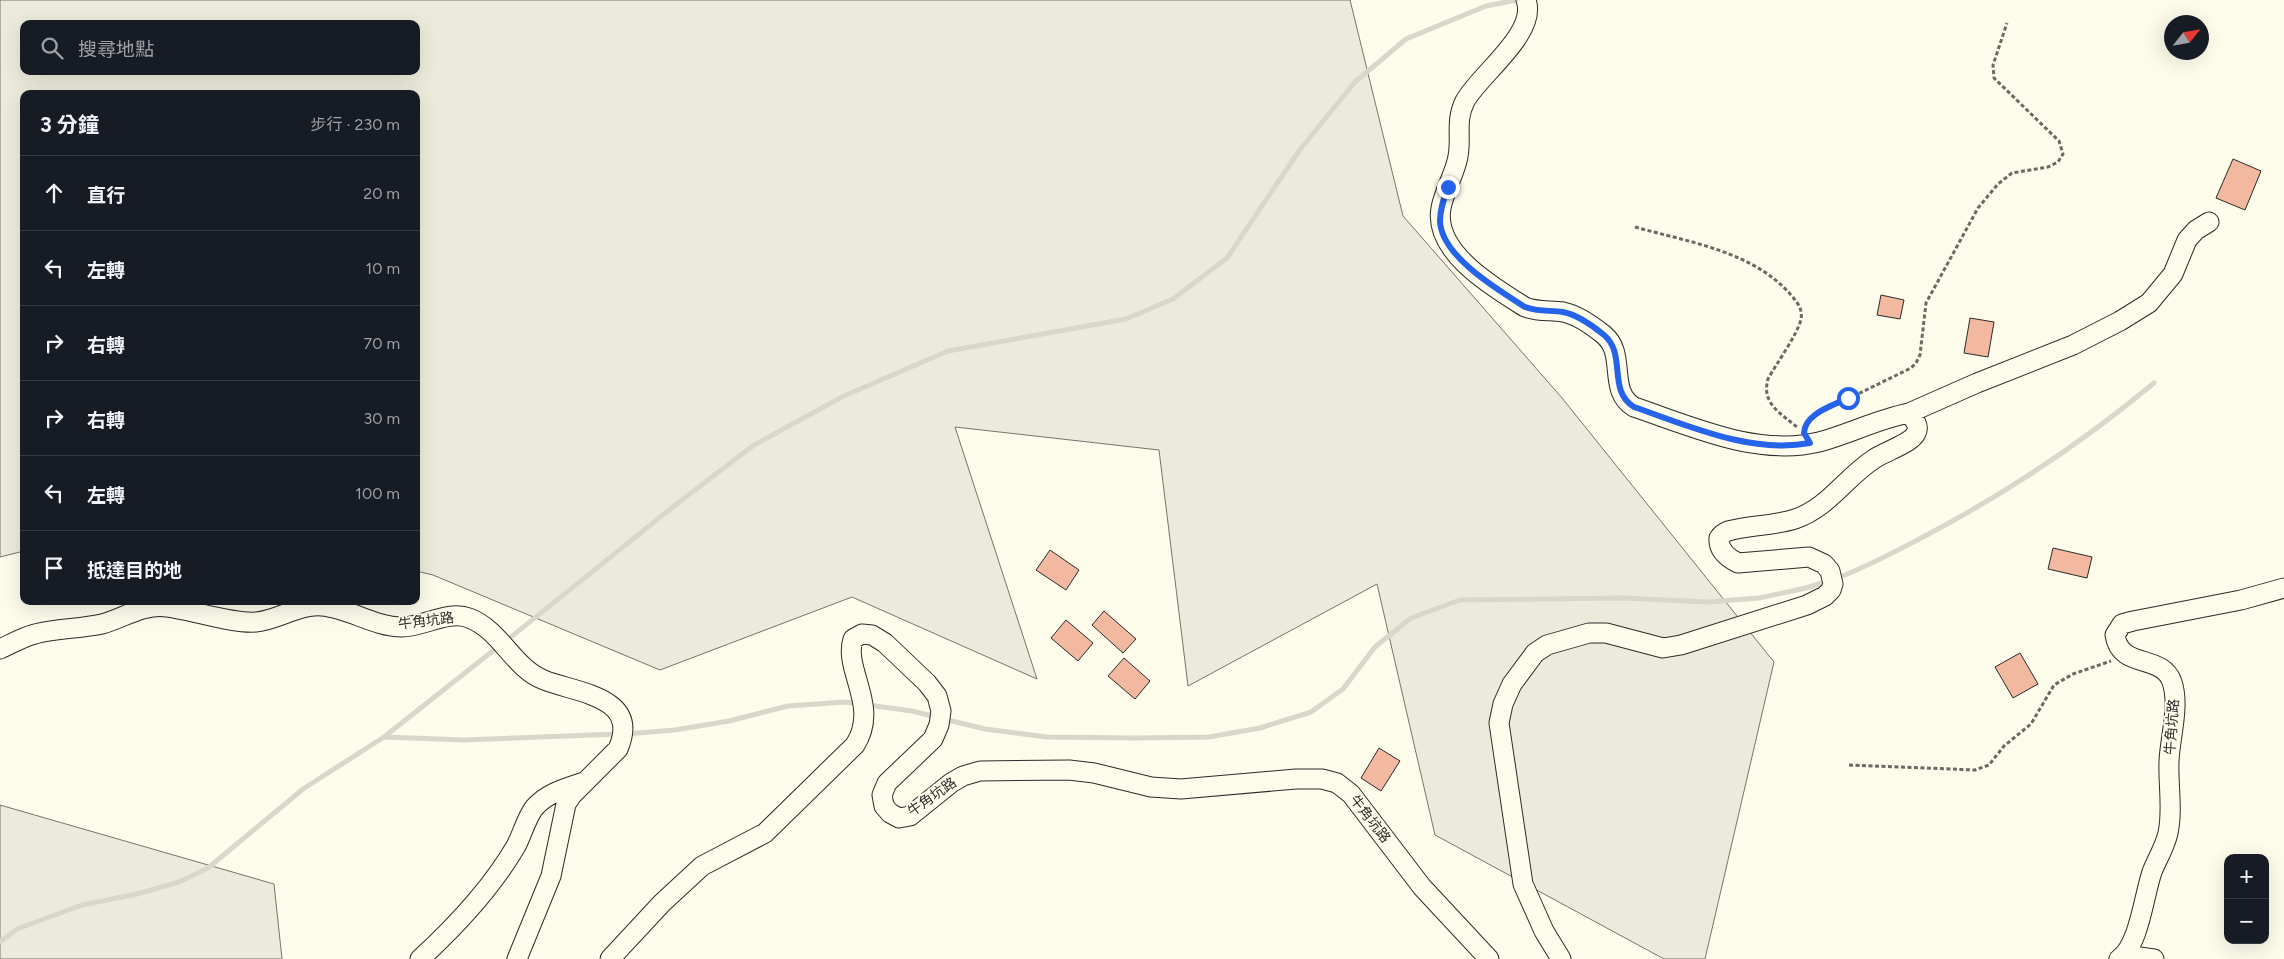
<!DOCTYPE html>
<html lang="zh-TW">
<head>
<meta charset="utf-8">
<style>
  :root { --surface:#171b24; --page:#20242c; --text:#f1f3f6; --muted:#9ea1a6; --line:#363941 }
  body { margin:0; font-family:Figtree,"Noto Sans TC",sans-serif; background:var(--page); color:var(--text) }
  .controls { position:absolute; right:15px; bottom:15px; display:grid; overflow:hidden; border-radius:10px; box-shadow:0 5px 20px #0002 }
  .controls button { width:45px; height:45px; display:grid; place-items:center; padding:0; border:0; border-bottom:1px solid var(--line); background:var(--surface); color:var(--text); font:25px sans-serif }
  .compass { position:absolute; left:2164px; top:15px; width:45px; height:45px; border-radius:50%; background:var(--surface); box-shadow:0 5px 20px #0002; rotate:59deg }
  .stop { position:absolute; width:15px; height:15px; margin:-11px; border:4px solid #2563eb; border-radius:50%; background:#fff }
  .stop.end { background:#2563eb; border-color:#fff; box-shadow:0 1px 5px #0008 }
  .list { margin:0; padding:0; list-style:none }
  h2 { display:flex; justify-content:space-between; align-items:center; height:65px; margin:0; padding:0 20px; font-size:21px }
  h2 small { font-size:16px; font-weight:400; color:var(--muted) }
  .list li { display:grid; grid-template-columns:32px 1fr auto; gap:15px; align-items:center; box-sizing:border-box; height:75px; padding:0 20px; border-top:1px solid var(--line) }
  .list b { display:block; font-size:19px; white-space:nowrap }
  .list em { font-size:16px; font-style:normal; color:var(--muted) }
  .icon { flex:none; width:28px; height:28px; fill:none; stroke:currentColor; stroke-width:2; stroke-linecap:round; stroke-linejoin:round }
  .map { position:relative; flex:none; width:2284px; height:959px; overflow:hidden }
  .search { position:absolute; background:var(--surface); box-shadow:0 5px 20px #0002; left:20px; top:20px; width:400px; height:55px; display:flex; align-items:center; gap:12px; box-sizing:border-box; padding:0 18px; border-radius:10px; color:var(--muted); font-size:19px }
  .panel { position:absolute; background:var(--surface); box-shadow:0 5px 20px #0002; left:20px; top:90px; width:400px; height:515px; border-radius:10px }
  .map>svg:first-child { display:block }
  .green { fill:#ecebdb; stroke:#74746e; fill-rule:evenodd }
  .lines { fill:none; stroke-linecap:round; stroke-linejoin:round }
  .stream { stroke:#d8d7c9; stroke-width:5 }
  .building { fill:#f2b8a0; stroke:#2b2b2b }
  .minor-casing { stroke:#2b2b2b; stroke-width:21 }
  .path { stroke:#6a6964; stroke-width:3; stroke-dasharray:4 2.5; stroke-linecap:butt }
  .minor { stroke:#fdfbea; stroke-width:19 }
  .route { stroke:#2563eb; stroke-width:6 }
  .labels { text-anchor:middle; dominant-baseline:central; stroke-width:4; stroke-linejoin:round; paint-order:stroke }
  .street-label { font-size:14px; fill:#2b2b2b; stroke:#fdfbea }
</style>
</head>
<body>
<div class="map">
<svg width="2284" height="959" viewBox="0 0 2284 959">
  <rect width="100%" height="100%" fill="#fdfbea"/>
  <path class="green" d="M0,0H1350L1403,216L1562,398L1774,662L1705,959H1664L1435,835L1377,584L1188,686L1159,450L955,427L1037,679L852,597L660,670L433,575L416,571V94H24V551L0,557ZM24,24H416V71H24Z
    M0,805L274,884L282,959H0Z"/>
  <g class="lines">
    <path class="stream" d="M1837,578C1867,567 1894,552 1923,537C2005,494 2083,442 2154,383
      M506,641L674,506L754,445L844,396L948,351L1126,319L1173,299L1227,258L1299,151L1355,82L1406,39L1486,6L1517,0
      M868,705L912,711L936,717
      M944,719L985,729L1046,737L1136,738L1209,737L1260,728L1311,712L1343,689L1375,647L1411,618L1460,600L1623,598L1707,602L1759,598L1806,588L1828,581
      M626,734L675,730L729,721L788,706L845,702L859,704
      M384,737L464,740L618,734
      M0,942L17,929L82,905L137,894L179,882L208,868L303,789L384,737L499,646"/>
  </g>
  <path class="building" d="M2233,159L2261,171L2245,210L2216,198Z
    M1881,295L1904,300L1900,319L1877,315Z
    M1970,318L1994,322L1988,357L1964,353Z
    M2053,548L2092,557L2087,578L2048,569Z
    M1050,550L1079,570L1066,590L1036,570Z
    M1104,611L1136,639L1123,653L1092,625Z
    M1066,620L1093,643L1078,661L1051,638Z
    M2020,653L2038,684L2013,698L1995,667Z
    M1124,658L1150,681L1135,699L1108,676Z
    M1379,748L1400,761L1381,791L1361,778Z"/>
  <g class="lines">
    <defs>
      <path id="minor" d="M1526,0C1538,33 1480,74 1465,101C1454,123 1463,140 1457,161C1453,177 1444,192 1441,208C1433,252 1493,287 1525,307C1538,312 1550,310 1563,312C1578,315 1593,326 1604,335C1627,354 1607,391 1634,407C1691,426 1757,457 1819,442C1849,434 1878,419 1909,413C1914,419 1920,426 1916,433C1912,443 1884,452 1874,459C1846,477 1828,508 1795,519C1773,526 1750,525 1728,531C1723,533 1721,535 1719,538C1718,550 1728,558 1738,563L1809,557L1824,564L1830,571L1833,584L1831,590L1825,596L1807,605L1681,645L1663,648L1606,633H1589L1547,645L1535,653L1512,684L1503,704L1499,723L1523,884L1544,931L1561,959
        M1909,413L1977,383L2073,345L2120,321L2149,303L2173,274L2187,240L2196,230L2209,222
        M0,649C11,644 23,637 35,634C56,628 80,629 102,624C124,618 142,604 167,607C192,610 233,624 256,622C279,620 298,604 322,606C349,608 374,627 402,627C423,627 448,610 469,618C501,630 513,668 544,680C576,693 641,696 618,749L572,795L566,804L551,876L517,959
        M2125,955L2154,959
        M420,959C456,926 491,889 516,846C522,835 526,819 534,808C547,793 566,788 584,782
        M610,959L662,903L702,866L765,833L855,745C880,706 843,670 853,639L862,634L872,635L885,643L927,683L937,696L941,711L939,725L933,739L887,783L882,795L884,806L890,813L899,818L910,816L951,783L963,776L980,771L1069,770L1094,773L1151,787L1181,789L1296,779H1322L1337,783L1351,794L1422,887L1489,959
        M2119,959C2139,946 2144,895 2152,872C2157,859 2165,847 2168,833C2173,810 2168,785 2169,761C2170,737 2180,706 2172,682C2162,653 2120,670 2115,635L2122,624L2133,621L2241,600L2284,588"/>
    </defs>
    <use href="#minor" class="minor-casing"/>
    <path class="path" d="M1635,227C1688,242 1753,251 1791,295C1797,302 1803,309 1801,319C1798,334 1776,364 1768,379C1761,404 1781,413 1798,428
      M1805,427L1813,416L1911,368L1916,363L1920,355L1926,303L1978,208L1998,184L2012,173L2048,167L2058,162L2063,154L2059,141L1994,78L1993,65L2007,23
      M1849,765L1975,770L1989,765L2004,746L2031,724L2054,685L2073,674L2111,661"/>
    <use href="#minor" class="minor"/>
  </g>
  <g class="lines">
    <path class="route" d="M1448,187C1444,198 1440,209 1440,221C1441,256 1498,290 1525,307C1538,312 1550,310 1563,312C1578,315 1593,326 1604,335C1627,354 1607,391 1634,407C1689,426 1751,454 1810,443L1804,433C1805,413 1833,406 1848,398"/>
  </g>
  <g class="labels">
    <g class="street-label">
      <text transform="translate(426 621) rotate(-7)">牛角坑路</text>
      <text transform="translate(2172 727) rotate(-86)">牛角坑路</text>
      <text transform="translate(932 797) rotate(-35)">牛角坑路</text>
      <text transform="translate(1370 819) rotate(52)">牛角坑路</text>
    </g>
  </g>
</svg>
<div class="controls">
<button>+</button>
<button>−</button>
</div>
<svg class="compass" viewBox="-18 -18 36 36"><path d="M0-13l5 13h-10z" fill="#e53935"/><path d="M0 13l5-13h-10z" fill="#9ea1a6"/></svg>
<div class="stop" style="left:1848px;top:398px"></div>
<div class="stop end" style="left:1448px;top:187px"></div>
<div class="search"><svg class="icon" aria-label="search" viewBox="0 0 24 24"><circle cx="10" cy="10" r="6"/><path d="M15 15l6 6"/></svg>搜尋地點</div>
<section class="panel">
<h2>3 分鐘<small>步行 · 230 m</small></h2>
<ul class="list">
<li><svg class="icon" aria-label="ahead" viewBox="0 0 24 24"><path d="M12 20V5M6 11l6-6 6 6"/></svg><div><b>直行</b></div><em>20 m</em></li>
<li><svg class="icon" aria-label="left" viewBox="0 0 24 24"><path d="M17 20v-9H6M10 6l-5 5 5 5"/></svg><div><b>左轉</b></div><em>10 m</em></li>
<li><svg class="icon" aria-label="right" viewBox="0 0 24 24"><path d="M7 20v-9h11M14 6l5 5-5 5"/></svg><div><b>右轉</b></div><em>70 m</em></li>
<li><svg class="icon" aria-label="right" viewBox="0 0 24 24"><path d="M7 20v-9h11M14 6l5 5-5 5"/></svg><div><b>右轉</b></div><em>30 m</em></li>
<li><svg class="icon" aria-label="left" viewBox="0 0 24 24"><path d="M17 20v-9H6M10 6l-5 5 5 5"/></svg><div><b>左轉</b></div><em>100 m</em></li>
<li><svg class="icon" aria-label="arrive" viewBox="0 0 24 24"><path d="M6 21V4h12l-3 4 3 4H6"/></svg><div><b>抵達目的地</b></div></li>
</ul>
</section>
</div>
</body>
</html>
